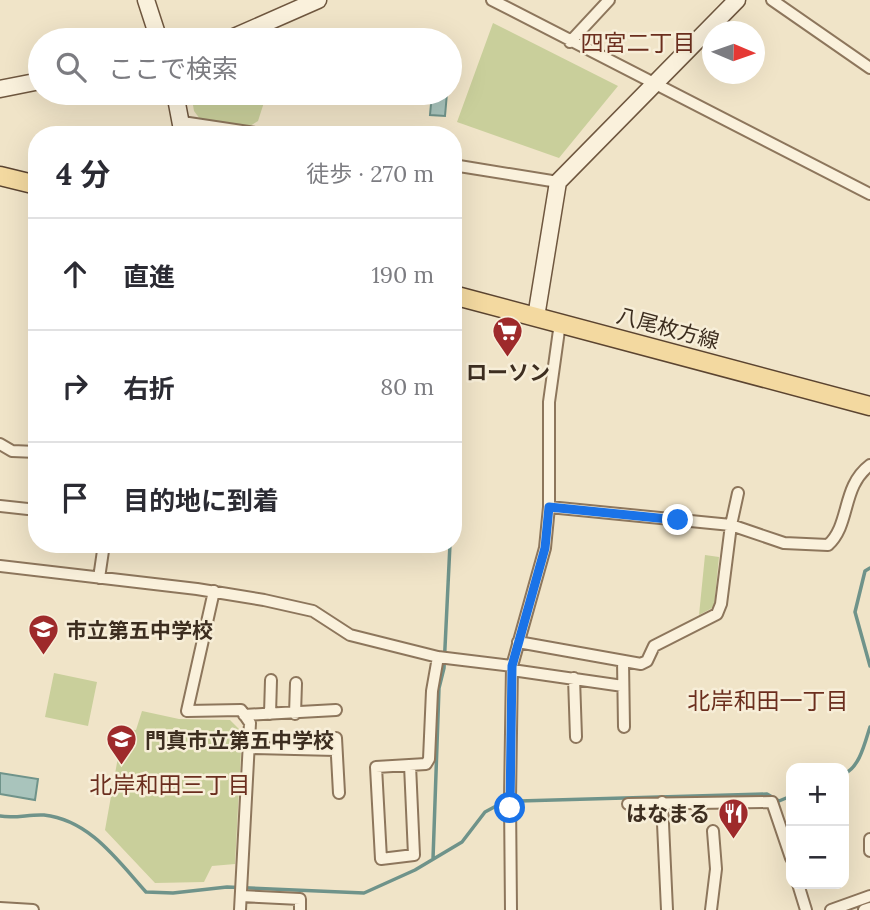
<!DOCTYPE html>
<html lang="ja">
<head>
<meta charset="utf-8">
<style>
  :root { --surface:#fff; --page:#f7f7f7; --text:#2b2b33; --muted:#7c7c81; --line:#e1e1e2 }
  body { margin:0; font-family:Lora,"Noto Sans JP",serif; background:var(--page); color:var(--text) }
  .controls { position:absolute; right:21px; bottom:21px; display:grid; overflow:hidden; border-radius:14px; box-shadow:0 7px 28px #0002 }
  .controls button { width:63px; height:63px; display:grid; place-items:center; padding:0; border:0; border-bottom:2px solid var(--line); background:var(--surface); color:var(--text); font:35px sans-serif }
  .compass { position:absolute; left:702px; top:21px; width:63px; height:63px; border-radius:50%; background:var(--surface); box-shadow:0 7px 28px #0002; rotate:92deg }
  .stop { position:absolute; width:21px; height:21px; margin:-16px; border:5px solid #1a73e8; border-radius:50%; background:#fff }
  .stop.end { background:#1a73e8; border-color:#fff; box-shadow:0 2px 7px #0008 }
  .list { margin:0; padding:0; list-style:none }
  h2 { display:flex; justify-content:space-between; align-items:center; height:91px; margin:0; padding:0 28px; font-size:30px }
  h2 small { font-size:23px; font-weight:400; color:var(--muted) }
  .list li { display:grid; grid-template-columns:46px 1fr auto; gap:21px; align-items:center; box-sizing:border-box; height:112px; padding:0 28px; border-top:2px solid var(--line) }
  .list b { display:block; font-size:26px; white-space:nowrap }
  .list em { font-size:23px; font-style:normal; color:var(--muted) }
  .icon { flex:none; width:38px; height:38px; fill:none; stroke:currentColor; stroke-width:2; stroke-linecap:round; stroke-linejoin:round }
  .map { position:relative; flex:none; width:870px; height:910px; overflow:hidden }
  .search { position:absolute; background:var(--surface); box-shadow:0 7px 28px #0002; left:28px; top:28px; width:434px; height:77px; display:flex; align-items:center; gap:18px; box-sizing:border-box; padding:0 24px; border-radius:38px; color:var(--muted); font-size:26px }
  .panel { position:absolute; background:var(--surface); box-shadow:0 7px 28px #0002; left:28px; top:126px; width:434px; height:427px; border-radius:28px }
  .map>svg:first-child { display:block }
  .green { fill:#c9cf9b }
  .water { fill:#a9c4bc; stroke:#6f938a; stroke-width:2 }
  .lines { fill:none; stroke-linecap:round; stroke-linejoin:round }
  .stream { stroke:#6f938a; stroke-width:3.5 }
  .street-casing { stroke:#8d765c; stroke-width:14 }
  .secondary-casing { stroke:#6f573f; stroke-width:19 }
  .primary-casing { stroke:#5b4430; stroke-width:21 }
  .street { stroke:#faf1dc; stroke-width:10 }
  .secondary { stroke:#faf1dc; stroke-width:16 }
  .primary { stroke:#f3d9a0; stroke-width:18 }
  .route { stroke:#1a73e8; stroke-width:9 }
  .labels { text-anchor:middle; dominant-baseline:central; stroke-width:5; stroke-linejoin:round; paint-order:stroke }
  .street-label { font-size:21px; fill:#3d2e20; stroke:#f7eed8 }
  .poi-label { font-size:21px; font-weight:bold; fill:#3d2e20; stroke:#f7eed8; text-anchor:start }
  .neighbourhood-label { font-size:23px; fill:#6b2e1e; stroke:#f7eed8 }
</style>
</head>
<body>
<div class="map">
<svg width="870" height="910" viewBox="0 0 870 910">
  <rect width="100%" height="100%" fill="#f0e4c8"/>
  <path class="green" d="M493,23L618,86L559,158L457,122Z
    M280,28L287,31L284,40H254Z
    M191,93H267L258,121L250,126L200,119L194,111Z
    M705,555L719,557L714,607L699,615Z
    M54,673L97,682L88,726L45,717Z
    M142,711L179,719L230,720L242,732L235,864L212,866L204,882L155,883L105,830L123,729L136,730Z"/>
  <path class="water" d="M432,93H447L445,116L430,115Z
    M0,773L38,779L35,800L0,794Z"/>
  <g class="lines">
    <path class="stream" d="M870,568L865,571L855,612L870,666
      M844,774C860,767 865,742 870,727
      M0,816C15,819 29,814 44,815C90,820 118,861 146,892L173,893L227,887L364,893L415,870L462,842L485,812L498,805L519,801L767,794L779,801L791,796
      M433,859L439,688L444,668L450,544"/>
    <defs>
      <path id="street" d="M492,0L870,194
        M772,0L870,68
        M570,42L609,0
        M182,122L269,135
        M453,165L558,182
        M0,444L12,451L37,452
        M0,506L37,510
        M549,507L731,525L784,543L828,545C851,524 841,487 870,465
        M0,566L197,589L264,600L313,611L350,635L438,657L512,666
        M99,578L104,544
        M214,591L187,711L241,710L250,723L240,910
        M518,642L641,664L647,661L654,646L717,614L721,604L731,525L738,493
        M623,661L624,727
        M512,670L623,686
        M574,678L576,737
        M270,714L271,680
        M295,714L296,683
        M244,715L336,710
        M336,738L339,793
        M249,748L336,750
        M410,765L414,855L381,859L376,767L426,764L429,759L432,691L438,657
        M662,802L667,910
        M628,804L772,802L791,858
        M870,839V851
        M798,884L806,910
        M241,896L300,899V910
        M0,908L33,910
        M511,910L510,799L512,666L545,548L549,507V402L560,323
        M711,910L716,869L713,831
        M831,910L870,896
        M864,910L870,908"/>
      <path id="secondary" d="M146,0L159,40
        M227,40L318,0
        M0,89L40,81
        M175,93L183,135
        M536,317L558,182L737,0"/>
      <path id="primary" d="M0,176L37,185
        M453,295L870,406"/>
    </defs>
    <use href="#street" class="street-casing"/>
    <use href="#secondary" class="secondary-casing"/>
    <use href="#primary" class="primary-casing"/>
    <use href="#street" class="street"/>
    <use href="#secondary" class="secondary"/>
    <use href="#primary" class="primary"/>
  </g>
  <g class="lines">
    <path class="route" d="M510,808L512,666L545,548L549,507L678,520"/>
  </g>
  <defs>
    <symbol id="supermarket-pin" viewBox="-11 -11 22 30"><path d="M0 17L-7.5 6A9.5 9.5 0 1 1 7.5 6Z" fill="#9e2a2b" stroke="#f7eed8"/><path d="M-6-5.5h2.5l.6 2H6L4.5 2H-2.5L-4.4-4H-6ZM-1.5 3.2a1.3 1.3 0 1 0 .1 0ZM3 3.2a1.3 1.3 0 1 0 .1 0Z" fill="#fff"/></symbol>
    <symbol id="school-pin" viewBox="-11 -11 22 30"><path d="M0 17L-7.5 6A9.5 9.5 0 1 1 7.5 6Z" fill="#9e2a2b" stroke="#f7eed8"/><path d="M0-5L7-2L0 1L-7-2ZM-4 1L0 2.5L4 1V4Q0 6-4 4Z" fill="#fff"/></symbol>
    <symbol id="restaurant-pin" viewBox="-11 -11 22 30"><path d="M0 17L-7.5 6A9.5 9.5 0 1 1 7.5 6Z" fill="#9e2a2b" stroke="#f7eed8"/><path d="M-5-6h1v4h1v-4h1v4h1v-4h1v5L-1.5 .5V6h-2V.5L-5-1ZM5-6V6H3V1.5H1.5Q1.5-4 5-6Z" fill="#fff"/></symbol>
  </defs>
  <g fill-rule="evenodd">
    <use href="#supermarket-pin" x="490" y="314" width="35" height="47"/>
    <use href="#school-pin" x="26" y="612" width="35" height="47"/>
    <use href="#school-pin" x="104" y="722" width="35" height="47"/>
    <use href="#restaurant-pin" x="716" y="796" width="35" height="47"/>
  </g>
  <g class="labels">
    <g class="street-label">
      <text transform="translate(668 328) rotate(15)">八尾枚方線</text>
    </g>
    <g class="poi-label">
      <text x="508" y="372" text-anchor="middle">ローソン</text>
      <text x="66" y="630">市立第五中学校</text>
      <text x="145" y="740">門真市立第五中学校</text>
      <text x="710" y="813" text-anchor="end">はなまる</text>
    </g>
    <g class="neighbourhood-label">
      <text x="638" y="42">四宮二丁目</text>
      <text x="768" y="700">北岸和田一丁目</text>
      <text x="170" y="784">北岸和田三丁目</text>
    </g>
  </g>
</svg>
<div class="controls">
<button>+</button>
<button>−</button>
</div>
<svg class="compass" viewBox="-18 -18 36 36"><path d="M0-13l5 13h-10z" fill="#e53935"/><path d="M0 13l5-13h-10z" fill="#7c7c81"/></svg>
<div class="stop" style="left:510px;top:808px"></div>
<div class="stop end" style="left:678px;top:520px"></div>
<div class="search"><svg class="icon" aria-label="search" viewBox="0 0 24 24"><circle cx="10" cy="10" r="6"/><path d="M15 15l6 6"/></svg>ここで検索</div>
<section class="panel">
<h2>4 分<small>徒歩 · 270 m</small></h2>
<ul class="list">
<li><svg class="icon" aria-label="ahead" viewBox="0 0 24 24"><path d="M12 20V5M6 11l6-6 6 6"/></svg><div><b>直進</b></div><em>190 m</em></li>
<li><svg class="icon" aria-label="right" viewBox="0 0 24 24"><path d="M7 20v-9h11M14 6l5 5-5 5"/></svg><div><b>右折</b></div><em>80 m</em></li>
<li><svg class="icon" aria-label="arrive" viewBox="0 0 24 24"><path d="M6 21V4h12l-3 4 3 4H6"/></svg><div><b>目的地に到着</b></div></li>
</ul>
</section>
</div>
</body>
</html>
